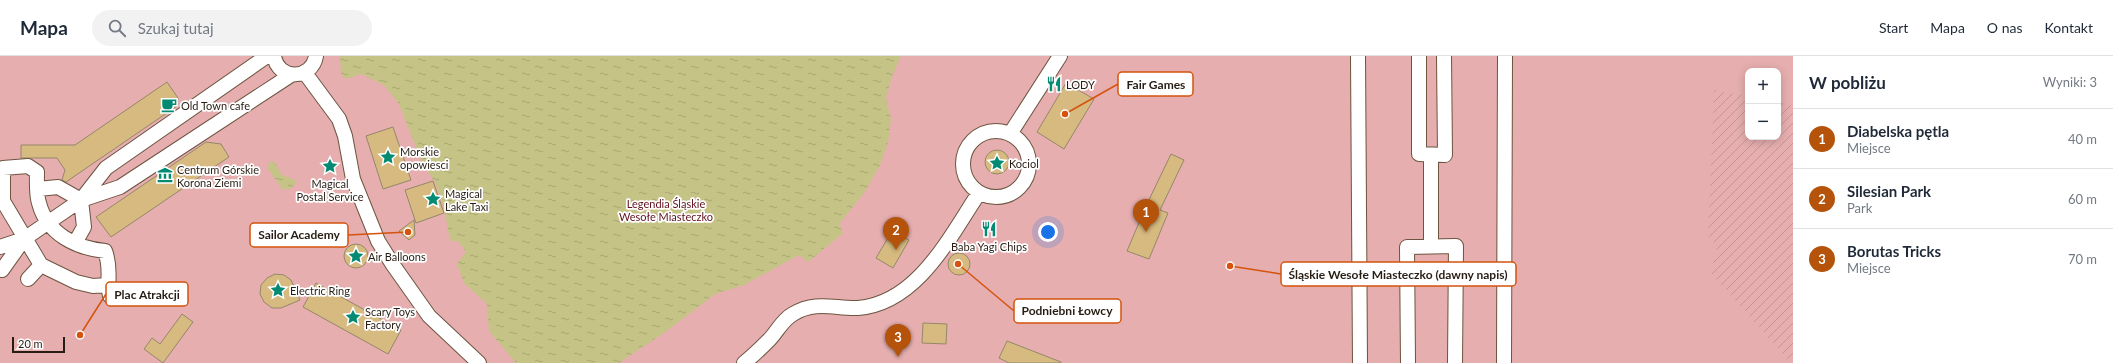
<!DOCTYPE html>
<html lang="pl">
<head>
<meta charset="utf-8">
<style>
  :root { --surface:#fff; --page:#f2f2f3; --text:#1f2937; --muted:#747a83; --line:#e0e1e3; --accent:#b45309 }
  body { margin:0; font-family:Lato,sans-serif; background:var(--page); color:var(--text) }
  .controls { position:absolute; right:12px; top:12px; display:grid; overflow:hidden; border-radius:8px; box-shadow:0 2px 10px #0003 }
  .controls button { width:36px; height:36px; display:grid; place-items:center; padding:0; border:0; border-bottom:1px solid var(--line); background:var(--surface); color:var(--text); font:20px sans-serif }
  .scale { position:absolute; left:12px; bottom:10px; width:53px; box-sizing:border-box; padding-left:4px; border:2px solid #271d14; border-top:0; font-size:11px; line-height:14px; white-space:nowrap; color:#271d14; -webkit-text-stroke:3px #fff; paint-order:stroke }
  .you { position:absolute; left:1048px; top:176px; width:14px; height:14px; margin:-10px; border:3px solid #fff; border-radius:50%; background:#1a73e8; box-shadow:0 0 0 6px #1a73e833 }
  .badge { display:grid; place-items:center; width:26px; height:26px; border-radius:50%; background:var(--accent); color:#fff; font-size:13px; font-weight:700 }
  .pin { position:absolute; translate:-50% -33px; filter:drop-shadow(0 1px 2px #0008) }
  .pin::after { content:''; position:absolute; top:21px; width:14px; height:12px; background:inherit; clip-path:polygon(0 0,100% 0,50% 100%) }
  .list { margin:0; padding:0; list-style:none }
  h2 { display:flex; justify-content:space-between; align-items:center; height:52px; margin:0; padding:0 16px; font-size:17px }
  h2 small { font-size:13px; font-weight:400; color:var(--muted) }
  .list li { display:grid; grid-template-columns:26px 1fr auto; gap:12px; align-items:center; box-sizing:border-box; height:60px; padding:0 16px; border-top:1px solid var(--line) }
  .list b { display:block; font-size:15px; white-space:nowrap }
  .list p { margin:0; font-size:13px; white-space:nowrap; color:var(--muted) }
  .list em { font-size:13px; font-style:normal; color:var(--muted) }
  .icon { flex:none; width:22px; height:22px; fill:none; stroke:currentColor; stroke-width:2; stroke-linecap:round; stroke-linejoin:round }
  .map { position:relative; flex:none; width:1793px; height:307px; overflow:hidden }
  header { display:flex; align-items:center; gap:24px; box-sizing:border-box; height:56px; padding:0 20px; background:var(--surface); border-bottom:1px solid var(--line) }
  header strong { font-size:19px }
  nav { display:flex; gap:22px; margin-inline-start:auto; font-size:14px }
  .search { width:280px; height:36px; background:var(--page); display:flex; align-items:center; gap:10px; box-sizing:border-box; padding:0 14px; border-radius:22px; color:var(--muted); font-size:15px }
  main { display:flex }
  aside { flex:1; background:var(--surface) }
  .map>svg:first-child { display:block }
  .park { fill:#e6aeaf; fill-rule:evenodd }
  .garden { fill:url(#garden-furrows) }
  .water { fill:url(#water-ripples) }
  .building { fill:#d7ba80; stroke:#95876a }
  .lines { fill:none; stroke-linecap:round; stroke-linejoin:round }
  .street-casing { stroke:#6c5440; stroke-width:16 }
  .street { stroke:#fff; stroke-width:14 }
  .labels { text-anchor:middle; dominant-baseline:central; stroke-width:3.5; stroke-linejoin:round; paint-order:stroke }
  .poi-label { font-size:11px; fill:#271d14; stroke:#fff; text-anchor:start }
  .park-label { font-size:11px; fill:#61111e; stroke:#fff }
  .leader { fill:none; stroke:#d5530d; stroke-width:1.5 }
  .callout-dot { fill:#d5530d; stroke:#fff; stroke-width:1.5 }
  .callout { fill:#fff; stroke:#d5530d; stroke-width:1.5 }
  .callout-label { font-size:12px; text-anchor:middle; font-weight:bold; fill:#271d14 }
</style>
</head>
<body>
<header>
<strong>Mapa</strong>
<div class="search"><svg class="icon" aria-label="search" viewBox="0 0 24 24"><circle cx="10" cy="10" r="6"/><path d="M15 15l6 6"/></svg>Szukaj tutaj</div>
<nav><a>Start</a><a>Mapa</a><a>O nas</a><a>Kontakt</a></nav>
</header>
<main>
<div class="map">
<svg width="1793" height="307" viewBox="0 0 1793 307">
  <defs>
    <pattern id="garden-furrows" width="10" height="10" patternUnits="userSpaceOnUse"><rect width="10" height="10" fill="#e6aeaf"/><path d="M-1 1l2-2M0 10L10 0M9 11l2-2" fill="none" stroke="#c59596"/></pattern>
    <pattern id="water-ripples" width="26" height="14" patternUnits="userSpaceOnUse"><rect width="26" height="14" fill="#c5c385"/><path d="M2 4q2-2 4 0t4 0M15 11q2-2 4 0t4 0" fill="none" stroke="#a9a772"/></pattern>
  </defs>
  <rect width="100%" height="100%" fill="#f5d9c1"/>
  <path class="park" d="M0,0H1793V307H0ZM1748,15H1778V81H1748Z"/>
  <path class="garden" d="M1714,34L1748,40V81H1778V46L1793,49V307H1791L1709,215L1715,203L1717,191L1708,179Z"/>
  <path class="water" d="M340,0H901L891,23L886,43L891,63L888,86L880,109L864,137L839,168L843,177L808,206L799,199L744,229L715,238L668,274L619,307H516L489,275L487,248L464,227L457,208L466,196L458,185H450L445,157L436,128L422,106L399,48L384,29L361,18L346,23L341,18Z
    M274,105L282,119L295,124L297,127L290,133H282L268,113L269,106Z"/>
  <path class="building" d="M167,26L178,42L177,50L66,126L62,124L65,114L57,102H21V89H75Z
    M1066,27L1094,43L1064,93L1037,76Z
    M393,71L411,124L383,133L366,80Z
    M206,86L221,88L229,101L111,181L96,161Z
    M985 106a12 12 0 1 1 24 0a12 12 0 1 1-24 0Z
    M1171,98L1184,104L1160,154L1168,157L1149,203L1127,195L1146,150Z
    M433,125L444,157L416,167L405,134Z
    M414,164L415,179L409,184L399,175Z
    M892,175L909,184L893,212L876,202Z
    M344 200a12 12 0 1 1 24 0a12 12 0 1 1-24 0Z
    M948 208a11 11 0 1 1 22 0a11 11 0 1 1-22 0Z
    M275,218L284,219L291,224L300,244L281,252H272L264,246L260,238L261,229L267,222Z
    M316,227L401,274L388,298L303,251Z
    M182,258L193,266L163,307L144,293L152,282L160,288Z
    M923,267L947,268L946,288L922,287Z
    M1007,285L1061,306V307H1009L999,302Z"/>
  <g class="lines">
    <defs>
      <path id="street" d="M274,0C278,25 312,24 316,0
        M1358,0L1360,307
        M1419,0V98L1445,99L1444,0
        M305,17L339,63L345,80L353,123L378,185L393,209L429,260L479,307
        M963 108a33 33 0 1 1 66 0a33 33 0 1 1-66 0Z
        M1010,78L1060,0
        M1431,99V190
        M38,133L58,131L81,144L120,131L291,19
        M75,187L84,171L81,144
        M0,191L24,183L81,144L106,112L267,0
        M2,214L24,183
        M28,223L41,209
        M107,229L93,230L76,226L41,209L3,145V112L28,110L37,116C37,126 36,138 39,147C47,178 76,192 105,195C112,213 106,223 110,240
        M744,307C753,300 761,292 769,284C777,276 782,264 793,258C816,244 835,253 858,252C918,247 950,180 979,137
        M1408,307L1407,191L1456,190L1455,307
        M1504,307L1505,0"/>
    </defs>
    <use href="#street" class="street-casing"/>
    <use href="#street" class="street"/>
  </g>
  <defs>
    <symbol id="restaurant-bare" viewBox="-9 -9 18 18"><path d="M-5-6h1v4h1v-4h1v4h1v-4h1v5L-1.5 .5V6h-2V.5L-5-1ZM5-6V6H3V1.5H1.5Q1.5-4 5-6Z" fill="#028b72" stroke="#fff" stroke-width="2.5" paint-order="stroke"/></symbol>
    <symbol id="cafe-bare" viewBox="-9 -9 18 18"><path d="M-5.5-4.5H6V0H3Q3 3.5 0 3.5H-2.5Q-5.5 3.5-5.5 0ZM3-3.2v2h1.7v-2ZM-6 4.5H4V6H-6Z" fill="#028b72" stroke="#fff" stroke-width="2.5" paint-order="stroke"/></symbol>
    <symbol id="sight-bare" viewBox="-9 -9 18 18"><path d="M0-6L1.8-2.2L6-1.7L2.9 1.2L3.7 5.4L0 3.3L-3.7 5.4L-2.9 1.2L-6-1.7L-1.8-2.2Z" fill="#028b72" stroke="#fff" stroke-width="2.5" paint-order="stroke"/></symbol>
    <symbol id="museum-bare" viewBox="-9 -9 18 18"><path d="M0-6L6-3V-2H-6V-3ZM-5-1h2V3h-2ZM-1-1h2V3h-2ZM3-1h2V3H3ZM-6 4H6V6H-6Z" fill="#028b72" stroke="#fff" stroke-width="2.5" paint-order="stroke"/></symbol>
  </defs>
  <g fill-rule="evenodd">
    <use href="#restaurant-bare" x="1043" y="17" width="22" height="22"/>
    <use href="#cafe-bare" x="158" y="38" width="22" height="22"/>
    <use href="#sight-bare" x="377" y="90" width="22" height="22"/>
    <use href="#sight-bare" x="986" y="96" width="22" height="22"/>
    <use href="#sight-bare" x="319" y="99" width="22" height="22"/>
    <use href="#museum-bare" x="154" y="108" width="22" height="22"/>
    <use href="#sight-bare" x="422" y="132" width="22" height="22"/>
    <use href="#restaurant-bare" x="978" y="162" width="22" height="22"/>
    <use href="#sight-bare" x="345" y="189" width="22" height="22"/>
    <use href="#sight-bare" x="267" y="223" width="22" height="22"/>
    <use href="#sight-bare" x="342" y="250" width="22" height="22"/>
  </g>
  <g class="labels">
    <g class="poi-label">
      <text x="1066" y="28">LODY</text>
      <text x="181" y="49">Old Town cafe</text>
      <text x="400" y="95">Morskie<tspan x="400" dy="13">opowiesci</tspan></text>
      <text x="1009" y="107">Kociol</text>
      <text x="177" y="113">Centrum Górskie<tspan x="177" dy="13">Korona Ziemi</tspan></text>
      <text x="330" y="127" text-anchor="middle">Magical<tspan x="330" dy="13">Postal Service</tspan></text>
      <text x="445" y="137">Magical<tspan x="445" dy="13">Lake Taxi</tspan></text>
      <text x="989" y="190" text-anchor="middle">Baba Yagi Chips</text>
      <text x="368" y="200">Air Balloons</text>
      <text x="290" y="234">Electric Ring</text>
      <text x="365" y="255">Scary Toys<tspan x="365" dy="13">Factory</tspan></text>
    </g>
    <g class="park-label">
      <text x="666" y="147">Legendia Śląskie<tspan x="666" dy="13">Wesołe Miasteczko</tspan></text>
    </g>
  </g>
  <path class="leader" d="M1065 58L1118 28M408 176L348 179M1230 210L1281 218M80 279L106 238M958 208L1014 255"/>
  <g class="callout-dot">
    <circle cx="1065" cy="58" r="4"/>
    <circle cx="408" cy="176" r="4"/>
    <circle cx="1230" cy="210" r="4"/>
    <circle cx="80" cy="279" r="4"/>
    <circle cx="958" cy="208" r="4"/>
  </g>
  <g class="callout">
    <rect x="1118" y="16" width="75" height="24" rx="4"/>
    <rect x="250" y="167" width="98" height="24" rx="4"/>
    <rect x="1281" y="206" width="235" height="24" rx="4"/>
    <rect x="106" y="226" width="82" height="24" rx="4"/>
    <rect x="1014" y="243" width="107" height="24" rx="4"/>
  </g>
  <g class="callout-label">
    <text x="1156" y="33">Fair Games</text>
    <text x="299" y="183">Sailor Academy</text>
    <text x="1398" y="223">Śląskie Wesołe Miasteczko (dawny napis)</text>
    <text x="147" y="243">Plac Atrakcji</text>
    <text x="1067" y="259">Podniebni Łowcy</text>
  </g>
</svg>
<div class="controls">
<button>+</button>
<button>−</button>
</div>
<div class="scale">20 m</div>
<div class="you"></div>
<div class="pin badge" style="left:1146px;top:176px">1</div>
<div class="pin badge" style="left:896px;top:194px">2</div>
<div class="pin badge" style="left:898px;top:301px">3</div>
</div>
<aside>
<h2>W pobliżu<small>Wyniki: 3</small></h2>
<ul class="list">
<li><span class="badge">1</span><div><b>Diabelska pętla</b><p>Miejsce</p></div><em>40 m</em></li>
<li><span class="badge">2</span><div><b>Silesian Park</b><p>Park</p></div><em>60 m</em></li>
<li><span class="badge">3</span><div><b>Borutas Tricks</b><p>Miejsce</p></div><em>70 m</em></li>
</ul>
</aside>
</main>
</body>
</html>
